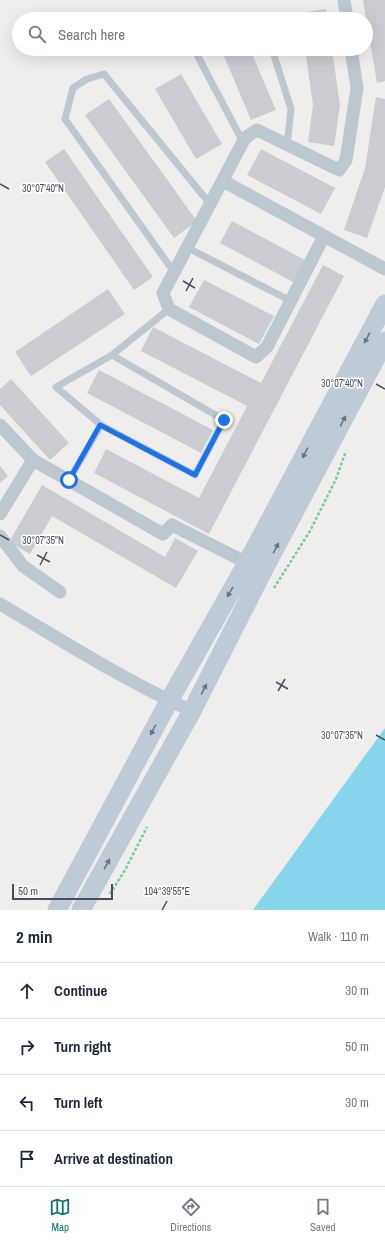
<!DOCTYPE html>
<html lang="en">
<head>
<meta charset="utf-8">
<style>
  :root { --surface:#fff; --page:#f6f6f7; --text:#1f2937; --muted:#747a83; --line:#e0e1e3; --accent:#0f766e }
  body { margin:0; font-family:"Archivo Narrow",sans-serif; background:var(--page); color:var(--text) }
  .scale { position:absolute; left:12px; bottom:10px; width:101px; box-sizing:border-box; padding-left:4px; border:2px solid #45505b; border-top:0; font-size:11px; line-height:14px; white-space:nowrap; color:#45505b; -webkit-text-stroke:3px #fff; paint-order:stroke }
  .stop { position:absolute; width:12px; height:12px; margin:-9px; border:3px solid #1a73e8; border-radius:50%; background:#fff }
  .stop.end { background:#1a73e8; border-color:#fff; box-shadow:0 1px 4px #0008 }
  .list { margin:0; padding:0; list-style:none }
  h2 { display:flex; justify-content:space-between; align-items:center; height:52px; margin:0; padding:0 16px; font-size:17px }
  h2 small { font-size:13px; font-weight:400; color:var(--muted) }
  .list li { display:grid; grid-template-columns:26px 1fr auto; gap:12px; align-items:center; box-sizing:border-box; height:56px; padding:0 16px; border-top:1px solid var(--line) }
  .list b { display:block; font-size:15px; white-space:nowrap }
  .list em { font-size:13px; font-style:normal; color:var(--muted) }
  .icon { flex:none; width:22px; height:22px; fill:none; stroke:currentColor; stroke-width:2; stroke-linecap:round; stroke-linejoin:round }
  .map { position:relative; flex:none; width:385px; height:910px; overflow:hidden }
  .search { position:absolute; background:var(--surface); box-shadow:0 4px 16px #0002; left:12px; right:12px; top:12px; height:44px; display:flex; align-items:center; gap:10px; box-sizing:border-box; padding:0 14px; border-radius:22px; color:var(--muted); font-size:15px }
  .sheet { height:276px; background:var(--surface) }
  nav { display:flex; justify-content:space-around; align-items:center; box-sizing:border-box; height:56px; border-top:1px solid var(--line); background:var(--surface); font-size:11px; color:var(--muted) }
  nav a { display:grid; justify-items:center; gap:2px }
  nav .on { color:var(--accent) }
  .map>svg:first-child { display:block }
  .water { fill:#86d5ec }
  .building { fill:#caccd2 }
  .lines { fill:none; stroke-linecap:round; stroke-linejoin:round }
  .path { stroke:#72cda2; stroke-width:2.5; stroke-dasharray:3 2; stroke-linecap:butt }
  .lane { stroke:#bdc7d0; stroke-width:7 }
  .street { stroke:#bdc7d0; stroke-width:13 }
  .secondary { stroke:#bfcad7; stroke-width:19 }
  .oneway { fill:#6a7580 }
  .route { stroke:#1a73e8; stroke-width:5 }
  .ticks { fill:none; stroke:#45505b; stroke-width:1.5 }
  .ticks-label { font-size:10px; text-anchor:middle; fill:#45505b; stroke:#fff; stroke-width:3; stroke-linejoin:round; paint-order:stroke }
</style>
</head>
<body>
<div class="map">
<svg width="385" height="910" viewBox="0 0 385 910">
  <rect width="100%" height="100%" fill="#f0eded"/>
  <path class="water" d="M385,728V910H253Z"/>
  <path class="building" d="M363,0H385V81L377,83Z
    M326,9L327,19H300L299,13Z
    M221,49H250L276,110L251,120Z
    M305,49H332L340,105L334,146L308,142L313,105Z
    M181,74L222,144L196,159L155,89Z
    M376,97L385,99V187L367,238L344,230L365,168Z
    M109,99L197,221L174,238L85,115Z
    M64,149L153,277L134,290L45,162Z
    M261,149L335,188L321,214L247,175Z
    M232,221L307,261L295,283L220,243Z
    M323,265L344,276L209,534L94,473L106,449L199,498L247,406L141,351L153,327L261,383Z
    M204,280L274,316L259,344L189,307Z
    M108,289L125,314L31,376L15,352Z
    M99,370L213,430L201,453L87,393Z
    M11,379L69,443L50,460L0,405V389Z
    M0,466L8,476L0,483Z
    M42,485L165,557L175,538L198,551L176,588L52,516L30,554L9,542Z"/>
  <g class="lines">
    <path class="path" d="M274,588L310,531L336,479L346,451
      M110,894L125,870L147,827"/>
    <path class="lane" d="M194,49L243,142
      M272,49L291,109L287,145
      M188,248L291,301
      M174,272L65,119L73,88L87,79L104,74L210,204
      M112,355L224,420L195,475L101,425L56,387L112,355L169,309
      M69,480L101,425"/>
    <path class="street" d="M344,0L347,19
      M223,181L385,269
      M324,236L267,347L256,357L169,309L163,293L245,138L257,130L339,170L346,160L357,88L351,49
      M0,425L33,460L163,534L172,525L255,567
      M0,514L33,460
      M0,536L23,566L60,592
      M0,604C63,641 125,681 192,711"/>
    <path class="secondary" d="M57,910L169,701L247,563L385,304
      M81,910L192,711L263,571L385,341"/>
  </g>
  <defs><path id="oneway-solid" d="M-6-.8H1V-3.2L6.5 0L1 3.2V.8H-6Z"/></defs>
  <g class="oneway">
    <use href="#oneway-solid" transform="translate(367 338) rotate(118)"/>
    <use href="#oneway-solid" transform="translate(343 421) rotate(-62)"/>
    <use href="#oneway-solid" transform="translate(305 453) rotate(118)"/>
    <use href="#oneway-solid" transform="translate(276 548) rotate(-62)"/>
    <use href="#oneway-solid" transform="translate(230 592) rotate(120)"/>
    <use href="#oneway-solid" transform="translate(204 689) rotate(-63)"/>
    <use href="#oneway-solid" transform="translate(153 730) rotate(118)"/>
    <use href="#oneway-solid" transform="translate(107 864) rotate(-61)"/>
  </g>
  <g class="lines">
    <path class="route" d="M69,480L100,425L195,475L224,420"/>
  </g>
  <path class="ticks" d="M0,184L9,189M183,281L195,288M186,291L193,278M376,384L385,389M0,535L9,540M37,555L50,562M40,565L47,552M276,682L288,689M278,691L285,679M376,735L385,740M162,910L167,901"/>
  <g class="ticks-label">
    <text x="43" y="192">30°07'40"N</text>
    <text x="342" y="387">30°07'40"N</text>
    <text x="43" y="544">30°07'35"N</text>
    <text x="342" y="739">30°07'35"N</text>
    <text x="167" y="895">104°39'55"E</text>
  </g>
</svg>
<div class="scale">50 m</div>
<div class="stop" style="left:69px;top:480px"></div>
<div class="stop end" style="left:224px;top:420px"></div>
<div class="search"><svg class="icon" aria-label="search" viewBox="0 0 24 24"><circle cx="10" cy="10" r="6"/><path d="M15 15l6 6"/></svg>Search here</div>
</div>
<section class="sheet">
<h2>2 min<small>Walk · 110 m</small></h2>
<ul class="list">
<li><svg class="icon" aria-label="ahead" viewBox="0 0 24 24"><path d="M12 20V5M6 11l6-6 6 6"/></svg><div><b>Continue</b></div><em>30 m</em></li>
<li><svg class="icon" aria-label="right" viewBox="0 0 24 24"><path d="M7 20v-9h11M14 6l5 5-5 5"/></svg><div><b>Turn right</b></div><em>50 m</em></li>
<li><svg class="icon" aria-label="left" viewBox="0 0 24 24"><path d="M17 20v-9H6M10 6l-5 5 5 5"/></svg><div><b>Turn left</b></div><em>30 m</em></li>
<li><svg class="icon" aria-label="arrive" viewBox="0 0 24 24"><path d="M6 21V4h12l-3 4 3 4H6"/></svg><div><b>Arrive at destination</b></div></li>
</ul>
</section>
<nav>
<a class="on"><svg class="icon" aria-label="map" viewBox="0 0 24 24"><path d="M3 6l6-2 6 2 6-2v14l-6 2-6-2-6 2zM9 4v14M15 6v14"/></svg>Map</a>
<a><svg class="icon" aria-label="directions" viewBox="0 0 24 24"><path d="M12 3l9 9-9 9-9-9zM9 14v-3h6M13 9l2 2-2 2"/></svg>Directions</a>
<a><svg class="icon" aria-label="saved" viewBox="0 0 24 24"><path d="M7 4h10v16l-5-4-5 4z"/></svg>Saved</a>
</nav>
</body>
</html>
